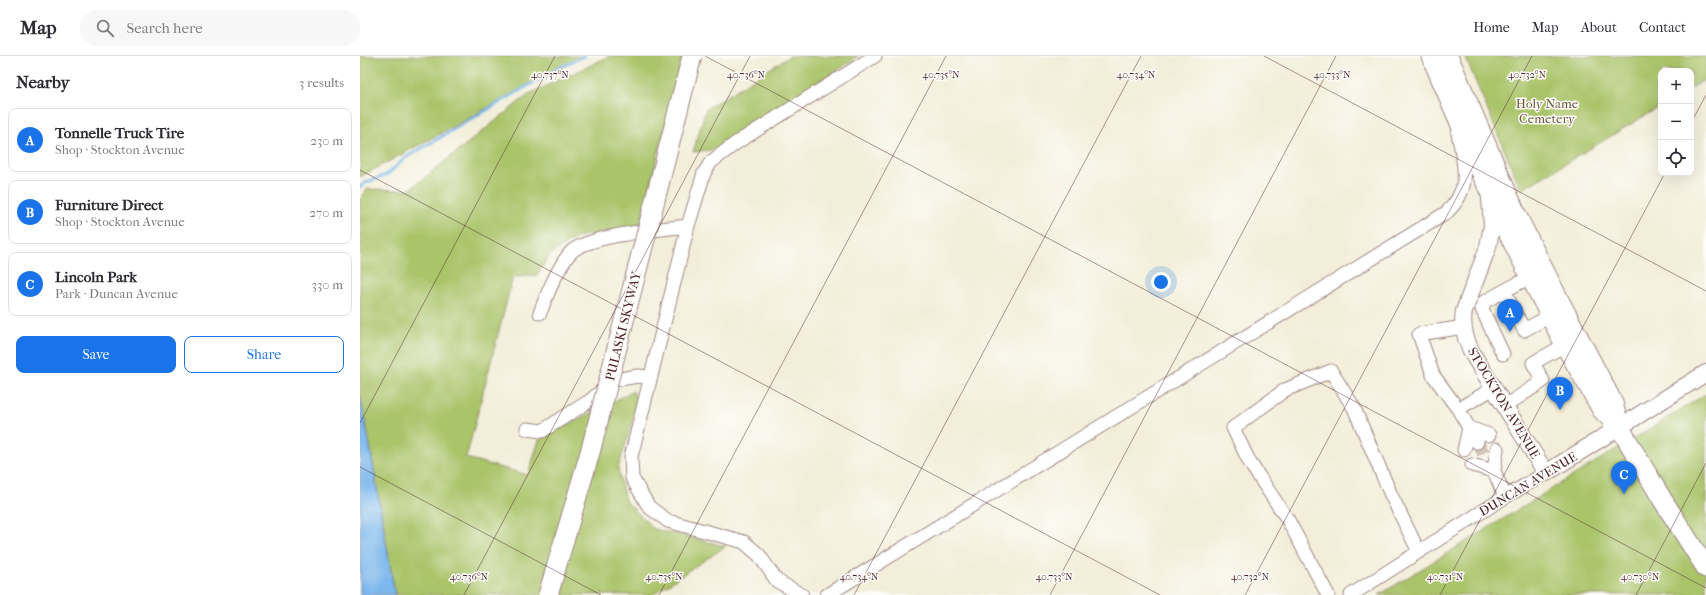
<!DOCTYPE html>
<html lang="en">
<head>
<meta charset="utf-8">
<style>
  :root { --surface:#fff; --page:#f7f7f7; --text:#2b2b33; --muted:#7c7c81; --line:#e1e1e2; --accent:#1a73e8 }
  body { margin:0; font-family:"IM FELL French Canon",serif; background:var(--page); color:var(--text) }
  .controls { position:absolute; right:12px; top:12px; display:grid; overflow:hidden; border-radius:8px; box-shadow:0 4px 16px #0002 }
  .controls button { width:36px; height:36px; display:grid; place-items:center; padding:0; border:0; border-bottom:1px solid var(--line); background:var(--surface); color:var(--text); font:20px sans-serif }
  .you { position:absolute; left:801px; top:226px; width:14px; height:14px; margin:-10px; border:3px solid #fff; border-radius:50%; background:#1a73e8; box-shadow:0 0 0 6px #1a73e833 }
  .badge { display:grid; place-items:center; width:26px; height:26px; border-radius:50%; background:var(--accent); color:#fff; font-size:13px; font-weight:700 }
  .pin { position:absolute; translate:-50% -33px; filter:drop-shadow(0 1px 2px #0008) }
  .pin::after { content:''; position:absolute; top:21px; width:14px; height:12px; background:inherit; clip-path:polygon(0 0,100% 0,50% 100%) }
  .list { margin:0; padding:0; list-style:none }
  h2 { display:flex; justify-content:space-between; align-items:center; height:52px; margin:0; padding:0 16px; font-size:17px }
  h2 small { font-size:13px; font-weight:400; color:var(--muted) }
  .list li { display:grid; grid-template-columns:26px 1fr auto; gap:12px; align-items:center; box-sizing:border-box; height:64px; margin:0 8px 8px; padding:0 8px; border:1px solid var(--line); border-radius:8px }
  .list b { display:block; font-size:15px; white-space:nowrap }
  .list p { margin:0; font-size:13px; white-space:nowrap; color:var(--muted) }
  .list em { font-size:13px; font-style:normal; color:var(--muted) }
  .actions { display:flex; gap:8px; padding:12px 16px }
  .actions a { flex:1; padding:9px 0; border:1px solid var(--accent); border-radius:8px; text-align:center; font-size:14px; color:var(--accent) }
  .actions .main { background:var(--accent); color:#fff }
  .icon { flex:none; width:22px; height:22px; fill:none; stroke:currentColor; stroke-width:2; stroke-linecap:round; stroke-linejoin:round }
  .map { position:relative; flex:none; width:1346px; height:539px; overflow:hidden }
  header { display:flex; align-items:center; gap:24px; box-sizing:border-box; height:56px; padding:0 20px; background:var(--surface); border-bottom:1px solid var(--line) }
  header strong { font-size:19px }
  nav { display:flex; gap:22px; margin-inline-start:auto; font-size:14px }
  .search { width:280px; height:36px; background:var(--page); display:flex; align-items:center; gap:10px; box-sizing:border-box; padding:0 14px; border-radius:22px; color:var(--muted); font-size:15px }
  main { display:flex }
  aside { flex:1; background:var(--surface) }
  .map>svg:first-child { display:block }
  .green { fill:#aac46a; stroke:#7a724a }
  .water { fill:#7bb7ed; stroke:#626b8c }
  .lines { fill:none; stroke-linecap:round; stroke-linejoin:round }
  .stream { stroke:#7bb7ed; stroke-width:3 }
  .minor-tunnel { stroke:#d1c5b6; stroke-width:13; stroke-dasharray:13 6; stroke-linecap:butt }
  .minor-casing { stroke:#9e8682; stroke-width:15 }
  .major-casing { stroke:#9e8682; stroke-width:18 }
  .highway-casing { stroke:#9e8682; stroke-width:21 }
  .minor { stroke:#fff; stroke-width:13 }
  .major { stroke:#fff; stroke-width:16 }
  .highway { stroke:#fff; stroke-width:19 }
  .highway-bridge-casing { stroke:#9e8682; stroke-width:21; stroke-linecap:butt }
  .highway-bridge { stroke:#fff; stroke-width:19 }
  .ticks { fill:none; stroke:#4a1f2b; stroke-width:1; stroke-opacity:0.45 }
  .labels { text-anchor:middle; dominant-baseline:central; stroke-width:3; stroke-linejoin:round; paint-order:stroke }
  .park-label { font-size:13px; fill:#6c5941; stroke:#fdfcf7 }
  .street-label { font-size:13px; fill:#4a1f2b; stroke:#fdfcf7 }
  .ticks-label { font-size:10px; text-anchor:middle; fill:#4a1f2b; stroke:#fdfcf7; stroke-width:3; stroke-linejoin:round; paint-order:stroke }
</style>
</head>
<body>
<header>
<strong>Map</strong>
<div class="search"><svg class="icon" aria-label="search" viewBox="0 0 24 24"><circle cx="10" cy="10" r="6"/><path d="M15 15l6 6"/></svg>Search here</div>
<nav><a>Home</a><a>Map</a><a>About</a><a>Contact</a></nav>
</header>
<main>
<aside>
<h2>Nearby<small>3 results</small></h2>
<ul class="list">
<li><span class="badge">A</span><div><b>Tonnelle Truck Tire</b><p>Shop · Stockton Avenue</p></div><em>230 m</em></li>
<li><span class="badge">B</span><div><b>Furniture Direct</b><p>Shop · Stockton Avenue</p></div><em>270 m</em></li>
<li><span class="badge">C</span><div><b>Lincoln Park</b><p>Park · Duncan Avenue</p></div><em>330 m</em></li>
</ul>
<div class="actions"><a class="main">Save</a><a>Share</a></div>
</aside>
<div class="map">
<svg width="1346" height="539" viewBox="0 0 1346 539">
  <rect width="100%" height="100%" fill="#fdfcf7"/>
  <filter id="ink" filterUnits="userSpaceOnUse"><feTurbulence type="fractalNoise" baseFrequency=".025" numOctaves="2"/><feDisplacementMap in="SourceGraphic" scale="8" xChannelSelector="R" yChannelSelector="G"/><feConvolveMatrix kernelMatrix="1 2 1 2 8 2 1 2 1" color-interpolation-filters="sRGB"/></filter>
  <filter id="wash" filterUnits="userSpaceOnUse"><feTurbulence type="fractalNoise" baseFrequency=".012" numOctaves="4" result="noise"/><feDisplacementMap in="SourceGraphic" scale="16" xChannelSelector="R" yChannelSelector="G"/><feGaussianBlur stdDeviation="0.9" result="paint"/><feColorMatrix in="noise" values="0 0 0 0 0 0 0 0 0 0 0 0 0 0 0 0 0 1.4 0 .05"/><feComposite in="paint" operator="in"/></filter>
  <g filter="url(#wash)">
    <rect width="100%" height="100%" fill="#f3eed9"/>
    <path class="green" d="M0,0H224L0,121Z
      M250,0H323L280,170L217,181L190,199L176,220L153,221L106,402L168,419L179,384L273,335L278,348L258,413L265,444L294,473L366,490L292,539H35L10,390L0,338V144L7,133L49,134L169,38Z
      M430,0H499L358,93L333,96L346,53Z
      M1105,0H1346V23L1331,32V15H1301V50L1161,134Z
      M1346,338V539H1019Z"/>
    <path class="water" d="M0,338L10,390L35,539H0Z"/>
    <g class="lines">
      <path class="stream" d="M0,131L5,127L28,118L45,102L200,11L225,0"/>
    </g>
  </g>
  <g filter="url(#ink)">
    <g class="lines">
      <path class="minor-tunnel" d="M1117,386L1125,400"/>
      <defs>
        <path id="minor" d="M1144,235L1170,221
          M180,257C187,238 197,213 210,197C227,179 303,173 328,170
          M1143,298L1122,253L1124,246L1144,235L1164,274L1190,260
          M1145,350L1183,325L1173,307L1205,289
          M1098,353L1073,319L1059,278L1104,271
          M1109,372L1117,386
          M167,373L182,375L231,344L254,324L278,320L291,321
          M1129,379L1109,372L1098,353L1134,332
          M1137,393L1134,415L1145,441
          M1104,394L1109,372
          M1112,409L1134,415
          M442,539L417,525L399,499L384,486L308,465L289,451L272,422L271,401L328,170L344,117L351,106L376,87L515,0
          M467,539L1086,157C1113,132 1104,109 1098,77
          M968,539L928,464L890,407L873,372L925,334L971,315L994,352L1031,439L1059,496
          M991,539L1145,441L1186,417"/>
        <path id="major" d="M1130,143L1132,169L1128,191L1104,255C1101,272 1106,287 1115,302L1186,417L1346,317"/>
        <path id="highway" d="M1071,0L1145,171L1205,289L1242,354L1260,372L1302,443L1346,512
          M1088,0L1157,160L1199,244L1253,347L1259,370"/>
      </defs>
      <use href="#minor" class="minor-casing"/>
      <use href="#major" class="major-casing"/>
      <use href="#highway" class="highway-casing"/>
      <use href="#minor" class="minor"/>
      <use href="#major" class="major"/>
      <use href="#highway" class="highway"/>
      <defs>
        <path id="highway-bridge" d="M188,539L231,393L332,0"/>
      </defs>
      <use href="#highway-bridge" class="highway-bridge-casing"/>
      <use href="#highway-bridge" class="highway-bridge"/>
    </g>
  </g>
  <path class="ticks" d="M345,0L1346,532M904,0L1346,235M1331,67L1346,39M0,114L800,539M0,367L195,0M0,411L241,539M104,539L390,0M299,539L586,0M494,539L781,0M690,539L976,0M885,539L1172,0M1080,539L1305,117M1276,539L1346,407"/>
  <g class="labels">
    <g class="park-label">
      <text x="1187" y="47">Holy Name<tspan x="1187" dy="15">Cemetery</tspan></text>
    </g>
    <g class="street-label">
      <text transform="translate(263 270) rotate(-76)">PULASKI SKYWAY</text>
      <text transform="translate(1144 347) rotate(59)">STOCKTON AVENUE</text>
      <text transform="translate(1168 428) rotate(-31)">DUNCAN AVENUE</text>
    </g>
  </g>
  <g class="ticks-label">
    <text x="190" y="22">40.737°N</text>
    <text x="386" y="22">40.736°N</text>
    <text x="581" y="22">40.735°N</text>
    <text x="776" y="22">40.734°N</text>
    <text x="972" y="22">40.733°N</text>
    <text x="1167" y="22">40.732°N</text>
    <text x="109" y="524">40.736°N</text>
    <text x="304" y="524">40.735°N</text>
    <text x="499" y="524">40.734°N</text>
    <text x="694" y="524">40.733°N</text>
    <text x="890" y="524">40.732°N</text>
    <text x="1085" y="524">40.731°N</text>
    <text x="1280" y="524">40.730°N</text>
  </g>
</svg>
<div class="controls">
<button>+</button>
<button>−</button>
<button><svg class="icon" aria-label="locate" viewBox="0 0 24 24"><circle cx="12" cy="12" r="6"/><path d="M12 2v4M12 18v4M2 12h4M18 12h4"/></svg></button>
</div>
<div class="you"></div>
<div class="pin badge" style="left:1150px;top:276px">A</div>
<div class="pin badge" style="left:1200px;top:354px">B</div>
<div class="pin badge" style="left:1264px;top:438px">C</div>
</div>
</main>
</body>
</html>
